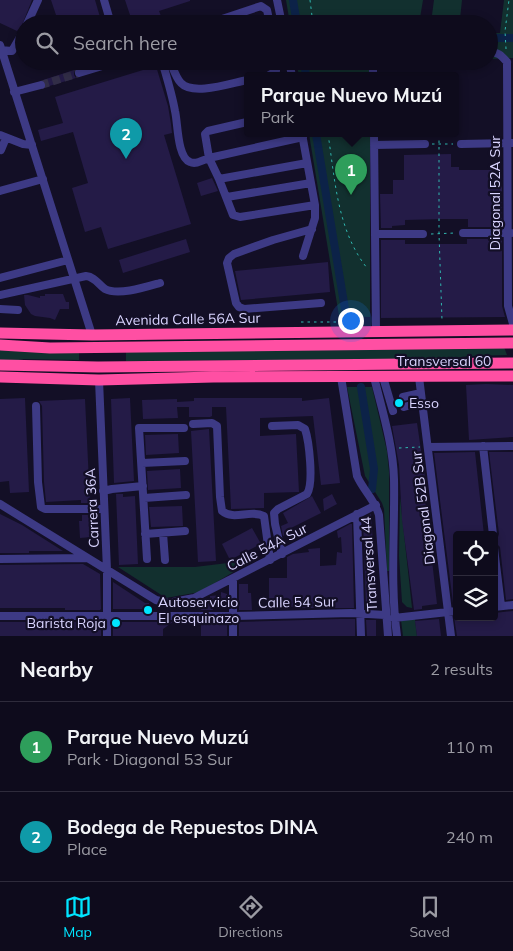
<!DOCTYPE html>
<html lang="en">
<head>
<meta charset="utf-8">
<style>
  :root { --surface:#0e0b1c; --page:#1c1929; --text:#f1f3f6; --muted:#9b9ba3; --line:#2e2b3b; --accent:#00e5ff }
  body { margin:0; font-family:Mulish,sans-serif; background:var(--page); color:var(--text) }
  .controls { position:absolute; right:15px; bottom:15px; display:grid; overflow:hidden; border-radius:5px; box-shadow:0 2px 8px #0003 }
  .controls button { width:45px; height:45px; display:grid; place-items:center; padding:0; border:0; border-bottom:1px solid var(--line); background:var(--surface); color:var(--text); font:25px sans-serif }
  .you { position:absolute; left:350px; top:320px; width:18px; height:18px; margin:-12px; border:4px solid #fff; border-radius:50%; background:#1a73e8; box-shadow:0 0 0 8px #1a73e833 }
  .badge { display:grid; place-items:center; width:32px; height:32px; border-radius:50%; background:var(--accent); color:#fff; font-size:16px; font-weight:700 }
  .pin { position:absolute; translate:-50% -41px; filter:drop-shadow(0 1px 2px #0008) }
  .pin::after { content:''; position:absolute; top:26px; width:18px; height:15px; background:inherit; clip-path:polygon(0 0,100% 0,50% 100%) }
  .popup { position:absolute; left:244px; top:72px; width:215px; height:65px; box-sizing:border-box; display:grid; place-content:center; border-radius:5px; background:var(--surface); filter:drop-shadow(0 1px 4px #0005); font-size:16px; white-space:nowrap; color:var(--muted) }
  .popup b { font-size:19px; color:var(--text) }
  .popup::after { content:''; position:absolute; left:50%; top:100%; margin-left:-10px; border:10px solid transparent; border-top-color:var(--surface) }
  .list { margin:0; padding:0; list-style:none }
  h2 { display:flex; justify-content:space-between; align-items:center; height:65px; margin:0; padding:0 20px; font-size:21px }
  h2 small { font-size:16px; font-weight:400; color:var(--muted) }
  .list li { display:grid; grid-template-columns:32px 1fr auto; gap:15px; align-items:center; box-sizing:border-box; height:90px; padding:0 20px; border-top:1px solid var(--line) }
  .list b { display:block; font-size:19px; white-space:nowrap }
  .list p { margin:0; font-size:16px; white-space:nowrap; color:var(--muted) }
  .list em { font-size:16px; font-style:normal; color:var(--muted) }
  .icon { flex:none; width:28px; height:28px; fill:none; stroke:currentColor; stroke-width:2; stroke-linecap:round; stroke-linejoin:round }
  .map { position:relative; flex:none; width:513px; height:636px; overflow:hidden }
  .search { position:absolute; background:var(--surface); box-shadow:0 2px 8px #0003; left:15px; right:15px; top:15px; height:55px; display:flex; align-items:center; gap:12px; box-sizing:border-box; padding:0 18px; border-radius:28px; color:var(--muted); font-size:19px }
  .sheet { height:245px; background:var(--surface) }
  nav { display:flex; justify-content:space-around; align-items:center; box-sizing:border-box; height:70px; border-top:1px solid var(--line); background:var(--surface); font-size:14px; color:var(--muted) }
  nav a { display:grid; justify-items:center; gap:2px }
  nav .on { color:var(--accent) }
  .map>svg:first-child { display:block }
  .green { fill:#12302f }
  .lines { fill:none; stroke-linecap:round; stroke-linejoin:round }
  .canal { stroke:#0c2248; stroke-width:8 }
  .building { fill:#241b47 }
  .minor-tunnel { stroke:#312d47; stroke-width:8; stroke-dasharray:8 4; stroke-linecap:butt }
  .path { stroke:#2fb8b0; stroke-width:1; stroke-dasharray:2.5 4; stroke-linecap:butt }
  .minor { stroke:#3d3a85; stroke-width:8 }
  .highway { stroke:#ff4fa3; stroke-width:11 }
  .poi-dot { fill:#00e5ff; stroke:#130f26; stroke-width:2 }
  .labels { text-anchor:middle; dominant-baseline:central; stroke-width:4.5; stroke-linejoin:round; paint-order:stroke }
  .street-label { font-size:14px; fill:#d9d4ff; stroke:#130f26 }
  .poi-label { font-size:14px; fill:#d9d4ff; stroke:#130f26; text-anchor:start }
</style>
</head>
<body>
<div class="map">
<svg width="513" height="636" viewBox="0 0 513 636">
  <rect width="100%" height="100%" fill="#130f26"/>
  <path class="green" d="M286,0H423L419,24H290Z
    M434,0H462L460,19L432,15Z
    M504,0H513V58L489,59V33H500Z
    M296,61H451L370,66L369,76H299Z
    M309,134H370V317L339,316Z
    M504,347L507,355L471,356L443,359L126,361V350Z
    M0,350L79,351V360L24,359L8,362L0,361Z
    M347,387H372L387,451L389,472V571H387L384,509L382,503L365,476Z
    M400,497L412,608L407,607L402,602L399,556Z
    M236,562L235,571L200,592L166,598L118,567H195Z
    M415,619L417,636H403L401,620Z"/>
  <g class="lines">
    <path class="canal" d="M293,0L297,24
      M489,38H513
      M304,61L306,76
      M316,134L346,315
      M361,387L374,469L372,489"/>
  </g>
  <path class="building" d="M0,0H32L22,25L17,31L0,23Z
    M51,0H95L102,24H59Z
    M125,0H190V1L159,11L163,21L156,24H133Z
    M156,66L168,106L171,124L172,133L164,135L191,224L108,249L101,227L85,232L72,188L88,183L73,132L41,141L38,130L63,123L55,97Z
    M74,70V75L76,78L46,87V83L43,80Z
    M451,154V167H459V170H492V178H497V186H502V227H468V219H442L405,220V225L392,226V228H381L380,194H393V180H404V155Z
    M212,178L218,191L201,196L197,183Z
    M186,239L190,252L123,273L119,260Z
    M467,239H502V306L505,317L381,318V240H405V244H467Z
    M328,262L330,292L241,300L235,271Z
    M45,294H63L66,302H69V309H60L55,320L50,318L35,316L31,314L25,305L24,295H28L40,298V296H45Z
    M486,384L513,385V437L469,440L466,385Z
    M25,398L29,492L10,493L9,481L0,482V399Z
    M130,398L134,481L114,483L111,399Z
    M194,398H302V401L329,398L340,483L321,485L313,416L260,418V436L296,434L299,492L264,493V508L231,509L226,407H212V416L210,417H189V407H177L178,418L143,419L142,400L177,399V402L194,401Z
    M85,399L90,503H81V500L46,502L44,482L42,406L39,401Z
    M417,423L427,491H424L437,604L422,606V609L414,610L402,520L399,465L392,426Z
    M209,429L216,561L198,562L191,431Z
    M178,434L179,453L146,455L145,435Z
    M475,452L484,535H457V602L453,603L434,453Z
    M489,452H513V599L506,600L500,547L496,543L499,534Z
    M180,469L181,488L148,490L147,471Z
    M116,494H123V497L135,496L138,564L119,565Z
    M332,494L337,504L324,511L323,499Z
    M312,496L321,513L291,528L292,531L283,536L281,526L288,523L283,513Z
    M182,506L183,526L151,527L149,507Z
    M0,514L22,525L63,551H29V553H0Z
    M371,514L375,574L376,609L366,608L363,518Z
    M82,515H91V537L80,538L79,521H82Z
    M350,524H352L354,608H311L269,606V578H287V557L293,554L309,552L308,549L320,548V566L336,565L337,552L342,553L341,537L338,538L337,531Z
    M252,528L261,544L230,560L222,544Z
    M83,564L100,574L101,609L100,610H65V608H0V565Z
    M113,582L145,603H149V609H113Z
    M239,584H248V593H251L252,610H239Z
    M221,592L227,594V607H213V610H201V601H210V596L221,595Z
    M513,611V636H457L454,617H494V613Z
    M339,619H355V636H239V622Z
    M439,619L441,636H417L415,621Z
    M366,620H376V636H367Z
    M0,622H101V636H0Z
    M113,622H173L163,629V636H113Z
    M201,622H227V636H201Z"/>
  <g class="lines">
    <path class="minor-tunnel" d="M41,85L79,73"/>
    <path class="path" d="M310,0L313,24
      M506,49L505,31L509,0
      M319,61L321,76
      M441,76L442,61
      M328,134C335,179 337,230 367,268
      M439,134V234L442,320
      M432,144H453
      M431,234L455,233
      M301,322H337
      M399,448L420,447"/>
    <path class="minor" d="M104,0L111,24
      M277,0L282,24
      M27,24L38,0
      M207,24L261,6L267,10L270,24
      M0,45L92,335
      M0,50L12,51L24,30
      M489,52C498,52 501,55 507,62
      M162,61C167,78 172,94 175,111C178,123 177,157 190,162C196,165 203,160 209,158L303,137
      M170,61C173,68 176,78 181,83C193,96 231,83 247,80
      M289,61L292,76
      M373,61V76
      M507,62L508,306L513,324
      M79,73L119,61
      M268,76L276,71V61
      M14,92L41,85
      M247,122L208,131L205,134L209,158L219,179L233,215L240,217L315,205
      M302,134L315,205V218L303,256
      M374,134L376,331
      M0,135L23,144L32,145
      M461,144L513,143
      M374,145L425,144
      M1,150L6,138
      M219,179L307,163
      M0,191L43,179
      M227,197L311,183
      M312,229L273,240L234,254L229,258L227,263L236,303L239,307L244,309L321,303
      M463,233H511
      M375,234H423
      M0,278L68,260
      M0,295L86,276C95,277 98,284 105,289C118,296 146,287 160,283
      M0,309L18,310
      M341,377L357,476C363,490 375,500 379,515L388,636
      M374,377C382,410 393,444 394,479C395,531 390,584 397,636
      M383,377L393,411
      M419,377L451,636
      M99,380L107,570V636
      M403,397L421,393
      M36,406L38,482L41,507L45,509H104
      M404,407L422,402
      M193,424L212,423L217,426L220,497L222,511C234,521 250,509 264,516L270,560
      M272,426L298,425L305,429C309,441 314,483 307,494L278,509L274,513L275,524L282,554
      M483,446L493,535
      M428,447L513,446
      M142,463L185,461
      M103,491L112,489L143,486
      M144,498L186,495
      M0,504L156,600L168,603L194,598L376,505
      M357,514L361,636
      M163,533L165,560
      M145,534L185,531
      M494,548L501,606
      M0,559L87,558
      M147,559L139,428H184
      M233,579V636
      M494,607L513,605
      M0,616H234L351,613L385,615
      M394,618L457,611"/>
    <path class="highway" d="M0,333L92,335L513,330
      M0,345L50,348L513,343
      M0,365L98,367L513,363
      M0,377L99,380L213,377L513,376"/>
  </g>
  <g class="poi-dot">
    <circle cx="399" cy="403" r="5"/>
    <circle cx="148" cy="610" r="5"/>
    <circle cx="116" cy="623" r="5"/>
  </g>
  <g class="labels">
    <g class="street-label">
      <text transform="translate(495 193) rotate(-90)">Diagonal 52A Sur</text>
      <text transform="translate(188 319) rotate(-1)">Avenida Calle 56A Sur</text>
      <text x="444" y="361">Transversal 60</text>
      <text transform="translate(92 508) rotate(-93)">Carrera 36A</text>
      <text transform="translate(423 508) rotate(-97)">Diagonal 52B Sur</text>
      <text transform="translate(267 547) rotate(-27)">Calle 54A Sur</text>
      <text transform="translate(369 564) rotate(-94)">Transversal 44</text>
      <text transform="translate(297 602) rotate(-1)">Calle 54 Sur</text>
    </g>
    <g class="poi-label">
      <text x="409" y="403">Esso</text>
      <text x="158" y="602">Autoservicio<tspan x="158" dy="16">El esquinazo</tspan></text>
      <text x="106" y="623" text-anchor="end">Barista Roja</text>
    </g>
  </g>
</svg>
<div class="controls">
<button><svg class="icon" aria-label="locate" viewBox="0 0 24 24"><circle cx="12" cy="12" r="6"/><path d="M12 2v4M12 18v4M2 12h4M18 12h4"/></svg></button>
<button><svg class="icon" aria-label="layers" viewBox="0 0 24 24"><path d="M12 4l9 5-9 5-9-5zM3 14l9 5 9-5"/></svg></button>
</div>
<div class="you"></div>
<div class="pin badge" style="left:351px;top:195px;background:#2e9e5b">1</div>
<div class="popup"><b>Parque Nuevo Muzú</b>Park</div>
<div class="pin badge" style="left:126px;top:159px;background:#0f9aa8">2</div>
<div class="search"><svg class="icon" aria-label="search" viewBox="0 0 24 24"><circle cx="10" cy="10" r="6"/><path d="M15 15l6 6"/></svg>Search here</div>
</div>
<section class="sheet">
<h2>Nearby<small>2 results</small></h2>
<ul class="list">
<li><span class="badge" style="background:#2e9e5b">1</span><div><b>Parque Nuevo Muzú</b><p>Park · Diagonal 53 Sur</p></div><em>110 m</em></li>
<li><span class="badge" style="background:#0f9aa8">2</span><div><b>Bodega de Repuestos DINA</b><p>Place</p></div><em>240 m</em></li>
</ul>
</section>
<nav>
<a class="on"><svg class="icon" aria-label="map" viewBox="0 0 24 24"><path d="M3 6l6-2 6 2 6-2v14l-6 2-6-2-6 2zM9 4v14M15 6v14"/></svg>Map</a>
<a><svg class="icon" aria-label="directions" viewBox="0 0 24 24"><path d="M12 3l9 9-9 9-9-9zM9 14v-3h6M13 9l2 2-2 2"/></svg>Directions</a>
<a><svg class="icon" aria-label="saved" viewBox="0 0 24 24"><path d="M7 4h10v16l-5-4-5 4z"/></svg>Saved</a>
</nav>
</body>
</html>
